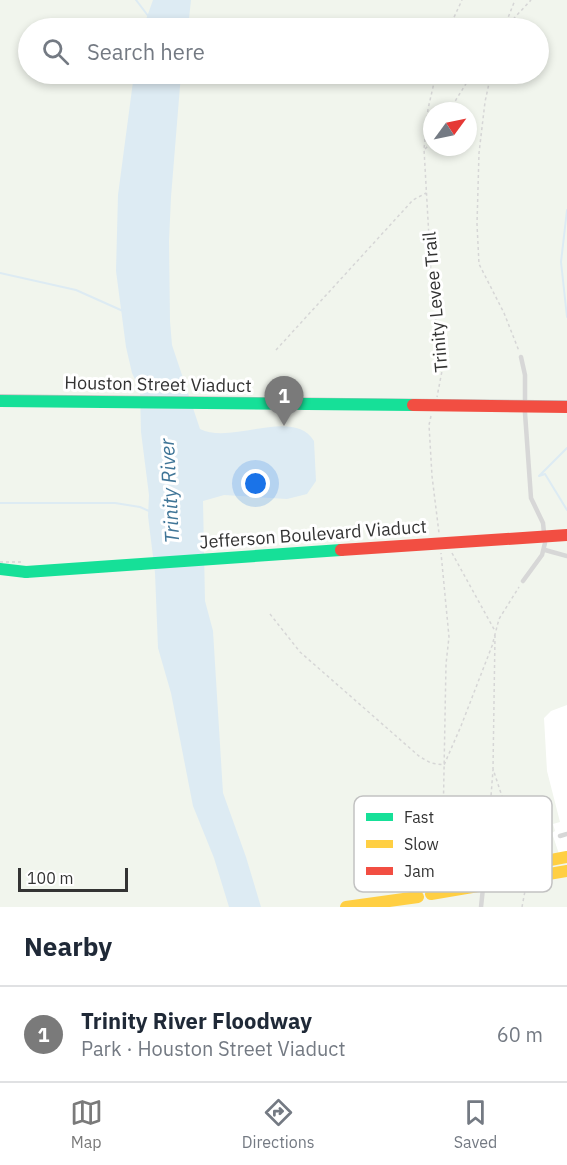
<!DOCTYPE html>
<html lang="en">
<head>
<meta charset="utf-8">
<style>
  :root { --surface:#fff; --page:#f6f6f7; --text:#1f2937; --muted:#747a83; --line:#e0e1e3; --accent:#7a7a7a }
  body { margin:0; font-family:"IBM Plex Sans",sans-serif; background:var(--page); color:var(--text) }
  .compass { position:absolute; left:423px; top:102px; width:54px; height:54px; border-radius:50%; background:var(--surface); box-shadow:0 3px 9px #0003; rotate:57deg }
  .scale { position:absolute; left:18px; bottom:15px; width:110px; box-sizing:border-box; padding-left:6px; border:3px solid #333; border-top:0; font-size:16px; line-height:21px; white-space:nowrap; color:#333; -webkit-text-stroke:4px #fff; paint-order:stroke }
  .you { position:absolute; left:256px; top:484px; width:21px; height:21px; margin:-15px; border:4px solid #fff; border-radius:50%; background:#1a73e8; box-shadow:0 0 0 9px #1a73e833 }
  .badge { display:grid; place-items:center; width:39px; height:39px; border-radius:50%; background:var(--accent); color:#fff; font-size:20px; font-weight:700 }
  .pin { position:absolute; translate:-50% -50px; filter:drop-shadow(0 2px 3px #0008) }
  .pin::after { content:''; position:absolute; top:32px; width:21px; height:18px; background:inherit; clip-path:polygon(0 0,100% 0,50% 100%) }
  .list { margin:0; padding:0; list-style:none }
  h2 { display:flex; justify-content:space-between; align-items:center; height:78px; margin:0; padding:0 24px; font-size:26px }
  h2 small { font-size:20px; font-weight:400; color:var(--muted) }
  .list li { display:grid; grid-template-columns:39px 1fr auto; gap:18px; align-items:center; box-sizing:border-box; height:96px; padding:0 24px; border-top:2px solid var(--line) }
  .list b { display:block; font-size:22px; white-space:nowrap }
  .list p { margin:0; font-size:20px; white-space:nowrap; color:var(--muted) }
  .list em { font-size:20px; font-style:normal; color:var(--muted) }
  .icon { flex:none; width:33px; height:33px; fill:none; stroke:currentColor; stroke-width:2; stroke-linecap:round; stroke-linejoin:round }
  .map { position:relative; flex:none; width:567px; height:907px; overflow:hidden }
  .search { position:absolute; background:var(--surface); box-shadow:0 3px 9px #0003; left:18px; right:18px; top:18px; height:66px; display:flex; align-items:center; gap:15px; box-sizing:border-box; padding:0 21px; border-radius:33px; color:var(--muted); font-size:22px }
  .sheet { height:174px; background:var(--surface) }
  nav { display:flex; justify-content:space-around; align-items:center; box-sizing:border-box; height:84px; border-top:2px solid var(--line); background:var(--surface); font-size:16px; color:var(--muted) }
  nav a { display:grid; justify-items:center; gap:3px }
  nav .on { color:var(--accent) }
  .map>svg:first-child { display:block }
  .green { fill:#f1f5ed; fill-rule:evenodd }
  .water { fill:#ddebf3 }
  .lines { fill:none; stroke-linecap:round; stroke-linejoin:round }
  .stream { stroke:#ddebf3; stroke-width:2 }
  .path { stroke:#d6d6d6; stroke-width:1.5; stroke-dasharray:3 3; stroke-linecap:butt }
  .lane { stroke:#d7d7d7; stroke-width:4.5 }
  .fast { stroke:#16e098; stroke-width:12 }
  .slow { stroke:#ffcf43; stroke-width:12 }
  .tram { stroke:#bebebe; stroke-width:1.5 }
  .path-bridge { stroke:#d6d6d6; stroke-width:1.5; stroke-dasharray:3 3; stroke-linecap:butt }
  .fast-bridge { stroke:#16e098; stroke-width:12 }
  .slow-bridge { stroke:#ffcf43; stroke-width:12 }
  .jam-bridge { stroke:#f24e42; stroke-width:12 }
  .labels { text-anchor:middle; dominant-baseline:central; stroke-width:6; stroke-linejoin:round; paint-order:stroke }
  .street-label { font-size:18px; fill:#333; stroke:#fff }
  .water-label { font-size:20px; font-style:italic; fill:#3f7597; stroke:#fff }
  .key { fill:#fff; stroke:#c2c2c2; stroke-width:1.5 }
  .key-label { font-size:16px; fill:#333 }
</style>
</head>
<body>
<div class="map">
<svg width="567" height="907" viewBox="0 0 567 907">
  <rect width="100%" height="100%" fill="#fff"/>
  <path class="green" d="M0,0H567V705L551,711L544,718L547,771L560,822L553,824L555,831L552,833L559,854L567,852V907H0ZM28,28H538V74H28ZM432,111H468V147H432Z"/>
  <path class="water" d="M153,0H191L188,28H143Z
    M134,74H181L171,197L169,241L170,321L172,345L200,429C232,445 293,407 314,441L316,481L307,494L287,499L224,495L203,501L205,601L213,631L223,793L246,857L261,907H229L214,858L193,806L171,693L158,648L155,573L148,516L149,495L141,432L140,390L132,373L126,347L116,271L118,195Z"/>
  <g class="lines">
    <path class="stream" d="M136,0L149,17
      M567,210L561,262L567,317
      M0,273L76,290L123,311
      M539,476L545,474L567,510
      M539,476L567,448
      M0,503H115L140,507L149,511"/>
    <path class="path" d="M449,28L462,0
      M504,28L515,0
      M505,28L531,0
      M436,74L428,109L424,149L432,291L442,371L437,397
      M491,74L485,102L479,153L477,224L479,264L504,313L519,351
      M449,111L472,74
      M425,149L432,142
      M276,350L413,200L426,193
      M431,416L429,425L432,476L439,533
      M452,553L495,631
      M270,614L300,652L420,757L431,763L444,765L461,726L492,646L499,619L519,587
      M495,635L493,769L521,854
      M486,861L493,770
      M436,871L443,825L446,664L449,637L441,553
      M522,907L525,891"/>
    <path class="lane" d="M521,357L525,375V413L531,498L543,523L545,543L542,555L523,581
      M545,550L567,556
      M560,836L567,834
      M481,907L483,888"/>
    <path class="fast" d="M0,569L26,572"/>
    <path class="slow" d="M346,907L418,897"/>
    <path class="tram" d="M0,395L567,401"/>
    <path class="path-bridge" d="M0,562H24"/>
    <path class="fast-bridge" d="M0,401L413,405
      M26,572L341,550"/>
    <path class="slow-bridge" d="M417,888L467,876L567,857
      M431,894L567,871"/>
    <path class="jam-bridge" d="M413,405L567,407
      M341,550L567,535"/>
  </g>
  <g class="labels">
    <g class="street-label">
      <text transform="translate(435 302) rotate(-95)">Trinity Levee Trail</text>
      <text transform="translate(158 384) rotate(1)">Houston Street Viaduct</text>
      <text transform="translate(313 534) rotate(-4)">Jefferson Boulevard Viaduct</text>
    </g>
    <g class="water-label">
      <text transform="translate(169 491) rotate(-93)">Trinity River</text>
    </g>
  </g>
  <rect x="354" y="796" width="198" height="96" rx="9" class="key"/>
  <rect x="366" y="813" width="27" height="8" fill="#16e098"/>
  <rect x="366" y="840" width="27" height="8" fill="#ffcf43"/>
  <rect x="366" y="867" width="27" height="8" fill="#f24e42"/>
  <g class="key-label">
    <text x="404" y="823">Fast</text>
    <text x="404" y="850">Slow</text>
    <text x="404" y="877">Jam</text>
  </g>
</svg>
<svg class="compass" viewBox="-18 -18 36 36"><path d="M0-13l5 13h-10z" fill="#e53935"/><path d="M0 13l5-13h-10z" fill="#747a83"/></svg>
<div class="scale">100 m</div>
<div class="you"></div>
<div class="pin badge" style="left:284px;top:426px">1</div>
<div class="search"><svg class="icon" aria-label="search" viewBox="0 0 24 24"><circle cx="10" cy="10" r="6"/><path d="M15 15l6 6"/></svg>Search here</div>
</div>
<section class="sheet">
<h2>Nearby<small></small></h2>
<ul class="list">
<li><span class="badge">1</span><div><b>Trinity River Floodway</b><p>Park · Houston Street Viaduct</p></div><em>60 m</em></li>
</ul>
</section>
<nav>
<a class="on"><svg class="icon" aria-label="map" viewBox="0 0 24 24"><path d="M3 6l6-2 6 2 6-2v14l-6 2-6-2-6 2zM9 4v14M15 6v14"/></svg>Map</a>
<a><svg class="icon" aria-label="directions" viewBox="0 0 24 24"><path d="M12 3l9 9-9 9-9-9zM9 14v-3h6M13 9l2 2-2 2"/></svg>Directions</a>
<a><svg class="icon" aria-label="saved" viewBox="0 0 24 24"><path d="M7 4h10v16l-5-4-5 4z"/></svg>Saved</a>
</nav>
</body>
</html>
